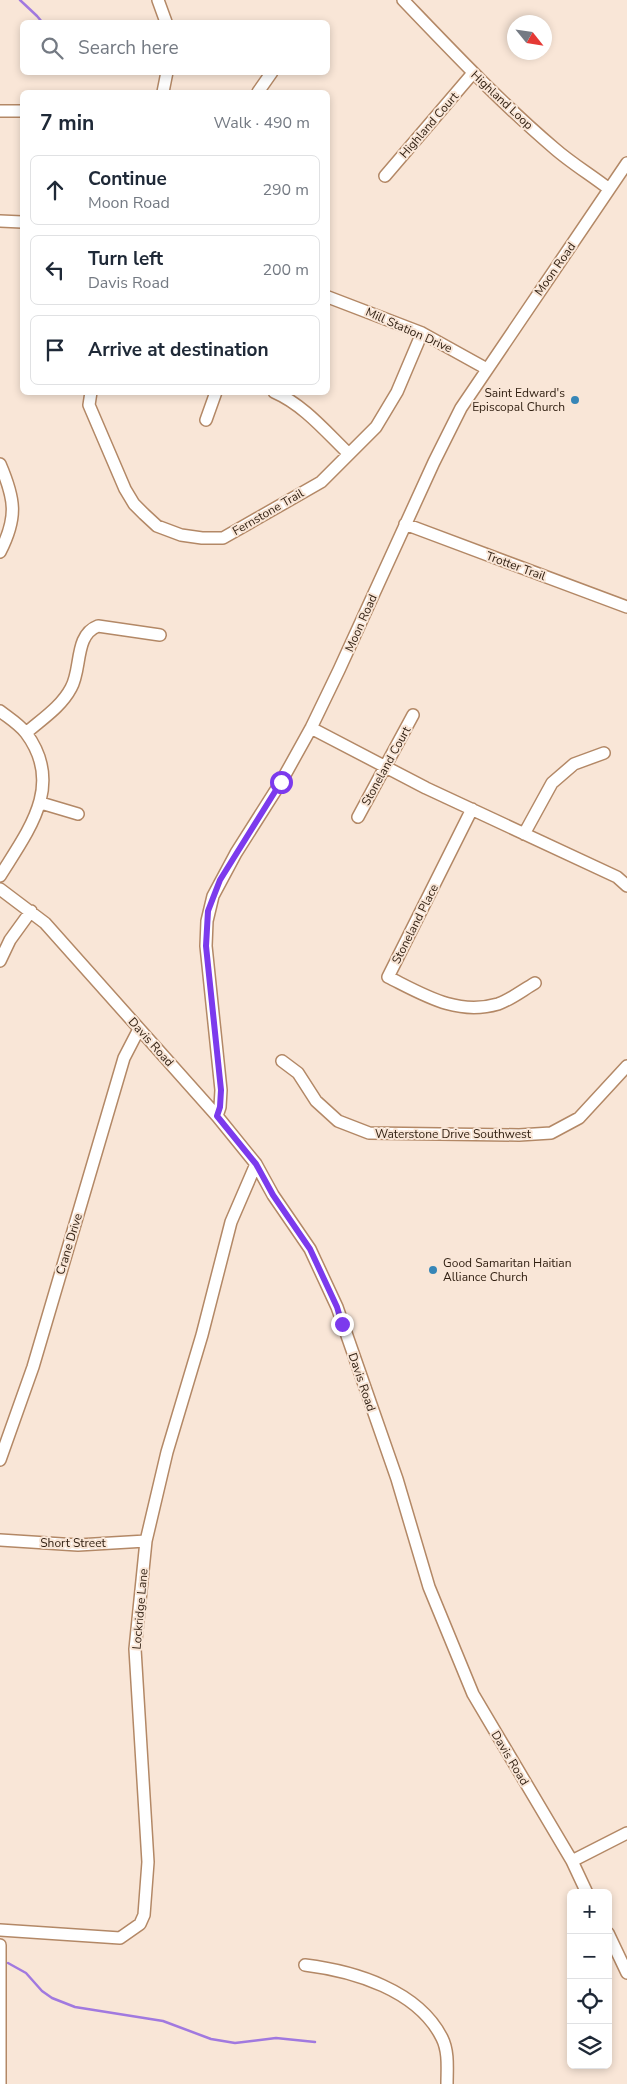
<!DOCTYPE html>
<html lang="en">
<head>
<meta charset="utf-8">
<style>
  :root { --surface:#fff; --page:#f2f2f3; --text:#1f2937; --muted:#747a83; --line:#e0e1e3 }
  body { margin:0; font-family:"Nunito Sans",sans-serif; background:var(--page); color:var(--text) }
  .controls { position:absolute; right:15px; bottom:15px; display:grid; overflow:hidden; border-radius:8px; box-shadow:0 2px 8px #0003 }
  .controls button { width:45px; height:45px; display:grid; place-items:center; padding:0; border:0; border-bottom:1px solid var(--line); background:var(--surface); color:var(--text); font:25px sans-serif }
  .compass { position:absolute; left:507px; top:15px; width:45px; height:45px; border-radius:50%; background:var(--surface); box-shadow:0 2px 8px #0003; rotate:120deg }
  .stop { position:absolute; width:15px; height:15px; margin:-11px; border:4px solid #7c3aed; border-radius:50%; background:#fff }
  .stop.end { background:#7c3aed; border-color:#fff; box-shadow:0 1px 5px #0008 }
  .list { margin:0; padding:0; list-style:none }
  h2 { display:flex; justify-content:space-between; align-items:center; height:65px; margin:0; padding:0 20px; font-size:21px }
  h2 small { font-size:16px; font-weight:400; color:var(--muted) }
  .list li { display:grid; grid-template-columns:32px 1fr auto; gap:15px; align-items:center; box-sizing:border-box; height:70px; margin:0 10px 10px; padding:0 10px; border:1px solid var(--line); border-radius:8px }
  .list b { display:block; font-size:19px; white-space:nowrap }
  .list p { margin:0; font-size:16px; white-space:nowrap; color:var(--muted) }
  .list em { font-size:16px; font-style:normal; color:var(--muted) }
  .icon { flex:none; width:28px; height:28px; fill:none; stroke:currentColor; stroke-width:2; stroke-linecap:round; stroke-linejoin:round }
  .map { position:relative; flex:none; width:627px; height:2084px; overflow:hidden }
  .search { position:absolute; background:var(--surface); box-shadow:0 2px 8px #0003; left:20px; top:20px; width:310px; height:55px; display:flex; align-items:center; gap:12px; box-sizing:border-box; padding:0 18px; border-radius:8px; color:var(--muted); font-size:19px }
  .panel { position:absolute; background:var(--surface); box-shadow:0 2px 8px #0003; left:20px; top:90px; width:310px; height:305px; border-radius:8px }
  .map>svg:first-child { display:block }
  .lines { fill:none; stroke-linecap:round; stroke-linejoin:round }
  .stream { stroke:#a179df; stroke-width:2.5 }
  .minor-casing { stroke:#b38866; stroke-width:14 }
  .minor { stroke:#fff; stroke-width:11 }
  .route { stroke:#7c3aed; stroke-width:6 }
  .poi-dot { fill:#3786b7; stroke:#f9e6d7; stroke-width:2 }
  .labels { text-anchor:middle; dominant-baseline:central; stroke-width:4; stroke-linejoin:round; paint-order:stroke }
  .street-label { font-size:12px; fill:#2f1e10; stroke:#f9e6d7 }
  .poi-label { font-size:12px; fill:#2f1e10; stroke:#f9e6d7; text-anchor:end }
</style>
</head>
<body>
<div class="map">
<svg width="627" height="2084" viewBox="0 0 627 2084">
  <rect width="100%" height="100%" fill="#f9e6d7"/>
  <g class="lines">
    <path class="stream" d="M20,0L37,16L42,22
      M64,72L65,73
      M8,1963L26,1973L42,1991L52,1998L75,2007L163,2021L211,2039L235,2043L276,2038L315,2042"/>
    <defs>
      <path id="minor" d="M158,0L166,22
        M403,0C452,51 500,102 554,148C571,163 591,175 609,189
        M163,92L167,72
        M258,92L272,72
        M0,111H22
        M385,176L473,73
        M0,221L22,222
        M328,297L422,333L487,369
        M91,392L89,405L125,489L134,504L144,514L157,526L181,535L202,538H223L321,482L376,427L397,392L422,333
        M274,392C304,405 326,432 349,454
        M206,420L216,392
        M0,464C15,499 18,517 0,552
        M405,524L627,607
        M0,711C9,718 19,724 26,733C65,785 28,831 0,876
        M311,728L426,788L617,877L627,886
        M26,733C42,719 61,707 71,688C82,669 74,635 98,626L160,635
        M41,803L78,814
        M472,809L388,977C424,995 457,1016 498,1004C510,1000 523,990 535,983
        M358,817L413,715
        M524,834L552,783L574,764L604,753
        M0,889L45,923L217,1116L256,1164L273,1195L310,1249L337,1307L397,1479L429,1587L473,1694L572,1861L587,1893
        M0,961L10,940L31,911
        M282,1061L298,1073L316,1101L338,1121L369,1133L519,1135L551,1133L579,1118L627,1066
        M217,1116L220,1107L221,1090L206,946L207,921L213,896L236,853L281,782L311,728L339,670L434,462L461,408L627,163
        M0,1460L33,1367L124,1058L139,1029
        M0,1540L78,1545L146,1541
        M572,1861L627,1833
        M0,1930L120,1938L140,1924L144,1915L148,1862L135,1649L146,1541L167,1452L202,1335L231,1222L256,1164
        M608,1933L627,1973
        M0,1945V2084
        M305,1965C354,1971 418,1990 442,2038C449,2052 447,2069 447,2084"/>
    </defs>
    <use href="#minor" class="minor-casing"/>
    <use href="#minor" class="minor"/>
  </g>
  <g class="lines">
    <path class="route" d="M281,782L220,880L208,911L206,946L221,1090L220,1107L217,1116L256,1164L273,1195L310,1249L337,1307L342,1324"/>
  </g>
  <g class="poi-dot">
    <circle cx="575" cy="400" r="5"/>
    <circle cx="433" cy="1270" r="5"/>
  </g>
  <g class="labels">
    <g class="street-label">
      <text transform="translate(502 100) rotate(43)">Highland Loop</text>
      <text transform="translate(429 125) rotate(-49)">Highland Court</text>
      <text transform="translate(555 269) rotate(-55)">Moon Road</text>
      <text transform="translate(409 330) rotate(24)">Mill Station Drive</text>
      <text transform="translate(268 512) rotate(-30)">Fernstone Trail</text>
      <text transform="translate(516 566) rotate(20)">Trotter Trail</text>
      <text transform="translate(361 623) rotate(-66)">Moon Road</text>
      <text transform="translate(386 766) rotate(-61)">Stoneland Court</text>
      <text transform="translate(415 924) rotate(-63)">Stoneland Place</text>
      <text transform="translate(151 1042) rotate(48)">Davis Road</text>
      <text x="453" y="1134">Waterstone Drive Southwest</text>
      <text transform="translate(69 1244) rotate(-73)">Crane Drive</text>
      <text transform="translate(362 1382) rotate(71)">Davis Road</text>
      <text x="73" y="1543">Short Street</text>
      <text transform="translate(140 1609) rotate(-85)">Lockridge Lane</text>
      <text transform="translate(510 1758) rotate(59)">Davis Road</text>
    </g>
    <g class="poi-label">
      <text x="565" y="393">Saint Edward's<tspan x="565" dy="14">Episcopal Church</tspan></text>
      <text x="443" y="1263" text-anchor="start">Good Samaritan Haitian<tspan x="443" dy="14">Alliance Church</tspan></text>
    </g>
  </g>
</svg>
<div class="controls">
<button>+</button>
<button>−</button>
<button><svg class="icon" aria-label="locate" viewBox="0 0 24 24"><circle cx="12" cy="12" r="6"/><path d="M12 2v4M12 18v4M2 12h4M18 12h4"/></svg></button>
<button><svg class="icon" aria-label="layers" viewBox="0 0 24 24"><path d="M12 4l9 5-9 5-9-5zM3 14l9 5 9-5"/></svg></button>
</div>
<svg class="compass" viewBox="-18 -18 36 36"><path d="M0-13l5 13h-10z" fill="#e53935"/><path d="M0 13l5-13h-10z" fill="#747a83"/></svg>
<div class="stop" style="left:281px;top:782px"></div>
<div class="stop end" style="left:342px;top:1324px"></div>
<div class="search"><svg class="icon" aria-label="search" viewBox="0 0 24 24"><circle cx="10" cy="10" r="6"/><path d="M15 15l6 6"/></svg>Search here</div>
<section class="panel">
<h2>7 min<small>Walk · 490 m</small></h2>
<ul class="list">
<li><svg class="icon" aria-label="ahead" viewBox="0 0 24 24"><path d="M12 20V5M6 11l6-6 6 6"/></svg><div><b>Continue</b><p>Moon Road</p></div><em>290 m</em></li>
<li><svg class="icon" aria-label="left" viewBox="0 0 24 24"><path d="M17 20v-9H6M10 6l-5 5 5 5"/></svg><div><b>Turn left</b><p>Davis Road</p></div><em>200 m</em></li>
<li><svg class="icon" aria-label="arrive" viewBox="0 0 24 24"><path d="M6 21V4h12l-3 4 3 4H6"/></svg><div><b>Arrive at destination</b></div></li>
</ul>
</section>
</div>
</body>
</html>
